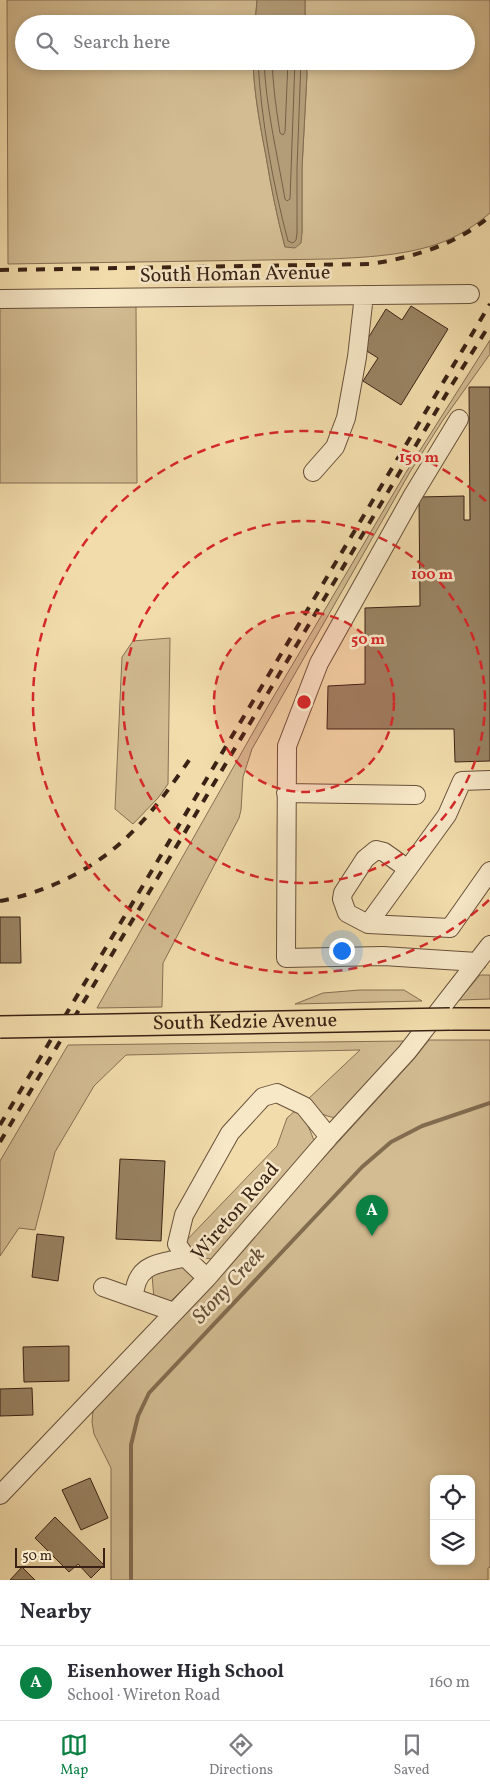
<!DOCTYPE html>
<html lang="en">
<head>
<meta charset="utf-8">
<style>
  :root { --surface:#fff; --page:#f2f2f3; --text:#2b2b33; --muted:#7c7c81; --line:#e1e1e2; --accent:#0b8043 }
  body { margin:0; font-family:Vollkorn,serif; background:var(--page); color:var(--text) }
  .controls { position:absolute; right:15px; bottom:15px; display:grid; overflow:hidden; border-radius:10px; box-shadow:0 2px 8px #0003 }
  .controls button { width:45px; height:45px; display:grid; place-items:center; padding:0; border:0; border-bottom:1px solid var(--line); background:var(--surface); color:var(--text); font:25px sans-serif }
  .scale { position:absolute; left:15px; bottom:12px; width:90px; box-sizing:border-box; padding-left:5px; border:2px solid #392215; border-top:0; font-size:14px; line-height:18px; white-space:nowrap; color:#392215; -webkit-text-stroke:4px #f7e8c8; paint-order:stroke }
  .you { position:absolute; left:341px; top:950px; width:18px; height:18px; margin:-12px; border:4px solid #fff; border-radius:50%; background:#1a73e8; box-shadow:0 0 0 8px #1a73e833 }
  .badge { display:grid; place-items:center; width:32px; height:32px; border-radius:50%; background:var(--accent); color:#fff; font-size:16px; font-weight:700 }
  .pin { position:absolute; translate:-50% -41px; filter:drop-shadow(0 1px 2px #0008) }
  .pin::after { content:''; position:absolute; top:26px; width:18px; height:15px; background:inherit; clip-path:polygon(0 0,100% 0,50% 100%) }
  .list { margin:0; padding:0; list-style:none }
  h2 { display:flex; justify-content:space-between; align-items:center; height:65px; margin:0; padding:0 20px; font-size:21px }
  h2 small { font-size:16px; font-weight:400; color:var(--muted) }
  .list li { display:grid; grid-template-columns:32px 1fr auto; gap:15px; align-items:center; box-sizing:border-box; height:75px; padding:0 20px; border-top:1px solid var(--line) }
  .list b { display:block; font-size:19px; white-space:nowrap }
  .list p { margin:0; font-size:16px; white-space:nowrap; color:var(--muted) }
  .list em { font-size:16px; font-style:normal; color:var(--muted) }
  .icon { flex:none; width:28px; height:28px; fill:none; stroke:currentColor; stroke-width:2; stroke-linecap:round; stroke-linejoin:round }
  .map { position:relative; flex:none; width:490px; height:1580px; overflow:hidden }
  .search { position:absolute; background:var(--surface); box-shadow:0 2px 8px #0003; left:15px; right:15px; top:15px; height:55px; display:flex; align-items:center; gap:12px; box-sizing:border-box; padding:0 18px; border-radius:28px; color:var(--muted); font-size:19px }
  .sheet { height:140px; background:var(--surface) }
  nav { display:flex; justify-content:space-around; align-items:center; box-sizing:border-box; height:70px; border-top:1px solid var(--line); background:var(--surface); font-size:14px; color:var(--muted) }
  nav a { display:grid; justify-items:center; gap:2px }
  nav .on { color:var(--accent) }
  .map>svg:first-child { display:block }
  .green { fill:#d3bc92; stroke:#866f54; fill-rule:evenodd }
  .water { fill:#b39d78; stroke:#826c50 }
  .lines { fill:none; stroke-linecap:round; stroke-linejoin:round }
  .shore { stroke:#766046; stroke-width:1 }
  .stream { stroke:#826c50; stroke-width:4 }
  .building { fill:#998363; stroke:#392215 }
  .minor-casing { stroke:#67503a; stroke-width:20 }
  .major-casing { stroke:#392215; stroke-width:24 }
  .minor { stroke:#f7e8c8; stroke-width:18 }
  .major { stroke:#f2dcab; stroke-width:21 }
  .rail { stroke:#392215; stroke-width:4; stroke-dasharray:9 9; stroke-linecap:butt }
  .major-bridge-casing { stroke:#392215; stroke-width:24; stroke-linecap:butt }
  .major-bridge { stroke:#f2dcab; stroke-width:21 }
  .ring { fill:none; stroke:#d62828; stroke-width:2.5; stroke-dasharray:9 6 }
  .labels { text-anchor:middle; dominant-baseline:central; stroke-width:5; stroke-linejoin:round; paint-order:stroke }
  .street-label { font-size:20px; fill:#392215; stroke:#f7e8c8 }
  .water-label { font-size:21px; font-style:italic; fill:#644d38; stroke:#f7e8c8 }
  .centre { fill:#d62828; stroke:#f7e8c8; stroke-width:2.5 }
  .ring-label { font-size:15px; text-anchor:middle; font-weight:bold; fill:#d62828; stroke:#f7e8c8; stroke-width:5; stroke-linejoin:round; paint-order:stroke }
</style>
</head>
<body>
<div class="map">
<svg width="490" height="1580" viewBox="0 0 490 1580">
  <rect width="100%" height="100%" fill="#f2dcab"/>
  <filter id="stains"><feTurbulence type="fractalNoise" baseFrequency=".004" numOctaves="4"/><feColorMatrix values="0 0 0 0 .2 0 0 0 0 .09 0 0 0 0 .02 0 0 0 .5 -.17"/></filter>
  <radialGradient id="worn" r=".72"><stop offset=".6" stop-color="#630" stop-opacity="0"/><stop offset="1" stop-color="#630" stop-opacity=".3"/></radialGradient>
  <path class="green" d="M7,0H257L255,24H24V61H253C254,93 260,125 266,156C271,187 277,217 285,247L302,233V168L307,74L306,61H466V24H305V0H490V213C480,221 470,229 458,235C421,255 371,257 330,259L8,264Z
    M136,303L137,483H0V306Z
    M490,340V354L443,420L410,472L252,749L243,777L241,810L239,818L163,963L162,1007L97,1008L268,706L405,474Z
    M170,638L168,784L158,798L133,824L115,809L122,657L133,641Z
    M480,975H490V999L459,1000Z
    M360,990H404L422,1001L295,1004L323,993Z
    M429,1040H490V1567L488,1568V1580H111V1468L94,1434L92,1422L93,1411L413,1060ZM434,1479H471V1561H434Z
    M406,1041L336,1118C323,1116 315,1111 306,1101L360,1050L126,1055L94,1086L55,1152L35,1230L19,1228L0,1256V1161L68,1045Z
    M296,1110C306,1120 311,1131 315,1144L216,1260L195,1256L182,1245L277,1146L287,1118Z
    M174,1253L193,1276L194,1278L169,1303L154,1299L152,1275Z"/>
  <path class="water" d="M257,0H305V24H255Z
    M253,61H306L307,74L302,168V233L301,243L295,248L285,247C277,217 271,187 266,156C260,125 254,93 253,61Z"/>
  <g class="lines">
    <path class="shore" d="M258,61C261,120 273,184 288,241L293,243L296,240L297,233V168L301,61
      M264,61C266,108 277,153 285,199L287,201L290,199L295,61
      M272,61C273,85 276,109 280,133L283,135L285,132L288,61"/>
    <path class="stream" d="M131,1580V1445L138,1416L149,1393L362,1167L391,1142L422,1126L490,1103"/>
  </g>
  <path class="building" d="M411,306L448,329L401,405L363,381L378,358L362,348L386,309L402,320Z
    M469,387H490V761L455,762L454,729H327L328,686L365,684V608L420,606L419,497L464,496V520H470Z
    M0,917H20L21,963H0Z
    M120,1159L165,1161L161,1241L116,1239Z
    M37,1234L64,1237L58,1281L32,1277Z
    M69,1346V1381L24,1382L23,1347Z
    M32,1388L33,1415L0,1416V1389Z
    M90,1478L108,1518L81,1530L62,1490Z
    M55,1517L104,1565L91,1578L78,1564L69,1572L35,1538Z
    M22,1567L35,1580H10Z"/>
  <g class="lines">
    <defs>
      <path id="minor" d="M0,299L470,294
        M459,419L413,495L319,663L287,746L286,958L383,956L477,962
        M313,472L335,447L346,418L357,357L364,295
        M490,780L462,781L447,815L368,924L450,928L490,871
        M286,793L416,795
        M368,924L347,913L342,899L343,893L365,859L376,850L384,852L408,869
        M207,1278L188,1260L177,1244L184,1215L230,1133L263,1097L277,1093L304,1106L329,1137
        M103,1287L174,1312
        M134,1298C135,1263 158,1264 186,1257
        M0,1495L207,1278L329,1137L407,1052L490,945"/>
      <path id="major" d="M450,1019H490"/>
    </defs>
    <use href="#minor" class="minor-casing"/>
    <use href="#major" class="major-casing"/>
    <use href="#minor" class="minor"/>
    <use href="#major" class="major"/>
    <path class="rail" d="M0,270L371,264C414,257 456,245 490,216
      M0,901C45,893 92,870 125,839C151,815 172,785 192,756
      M0,1125L490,304
      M0,1142L453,383L490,324"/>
    <defs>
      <g id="major-bridge">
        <path id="s1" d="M0,1027L450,1019"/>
      </g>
    </defs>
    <use href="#major-bridge" class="major-bridge-casing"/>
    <use href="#major-bridge" class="major-bridge"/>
  </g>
  <circle cx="304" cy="702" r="90" fill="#d62828" fill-opacity=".12"/>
  <g class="ring">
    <circle cx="304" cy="702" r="90"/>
    <circle cx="304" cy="702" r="181"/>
    <path d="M489 900A271 271 0 1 1 489 504"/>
  </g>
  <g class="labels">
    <g class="street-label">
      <text transform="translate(235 275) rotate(-1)">South Homan Avenue</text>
      <text stroke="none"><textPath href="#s1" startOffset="245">South Kedzie Avenue</textPath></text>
      <text transform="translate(236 1212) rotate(-49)">Wireton Road</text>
    </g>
    <g class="water-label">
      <text transform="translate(229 1286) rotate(-47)">Stony Creek</text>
    </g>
  </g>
  <circle cx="304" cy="702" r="8" class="centre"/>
  <g class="ring-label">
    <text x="419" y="462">150 m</text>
    <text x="432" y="579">100 m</text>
    <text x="368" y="644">50 m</text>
  </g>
  <rect width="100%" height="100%" filter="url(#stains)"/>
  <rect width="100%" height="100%" fill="url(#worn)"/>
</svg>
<div class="controls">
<button><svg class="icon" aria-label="locate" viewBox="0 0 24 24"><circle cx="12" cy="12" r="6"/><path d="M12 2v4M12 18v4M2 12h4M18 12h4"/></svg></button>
<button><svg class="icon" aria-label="layers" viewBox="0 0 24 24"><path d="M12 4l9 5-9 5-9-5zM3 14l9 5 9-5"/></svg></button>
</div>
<div class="scale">50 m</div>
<div class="you"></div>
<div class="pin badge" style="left:372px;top:1236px">A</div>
<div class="search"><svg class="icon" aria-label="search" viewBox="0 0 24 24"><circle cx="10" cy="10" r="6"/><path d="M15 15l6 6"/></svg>Search here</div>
</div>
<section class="sheet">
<h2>Nearby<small></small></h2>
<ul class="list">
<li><span class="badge">A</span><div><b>Eisenhower High School</b><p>School · Wireton Road</p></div><em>160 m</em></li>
</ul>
</section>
<nav>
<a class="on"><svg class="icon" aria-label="map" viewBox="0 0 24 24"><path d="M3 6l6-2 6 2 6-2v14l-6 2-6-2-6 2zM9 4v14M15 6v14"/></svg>Map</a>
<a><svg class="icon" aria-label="directions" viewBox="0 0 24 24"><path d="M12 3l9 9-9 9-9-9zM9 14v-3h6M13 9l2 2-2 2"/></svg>Directions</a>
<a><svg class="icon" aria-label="saved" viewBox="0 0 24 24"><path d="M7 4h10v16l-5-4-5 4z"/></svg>Saved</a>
</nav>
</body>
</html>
